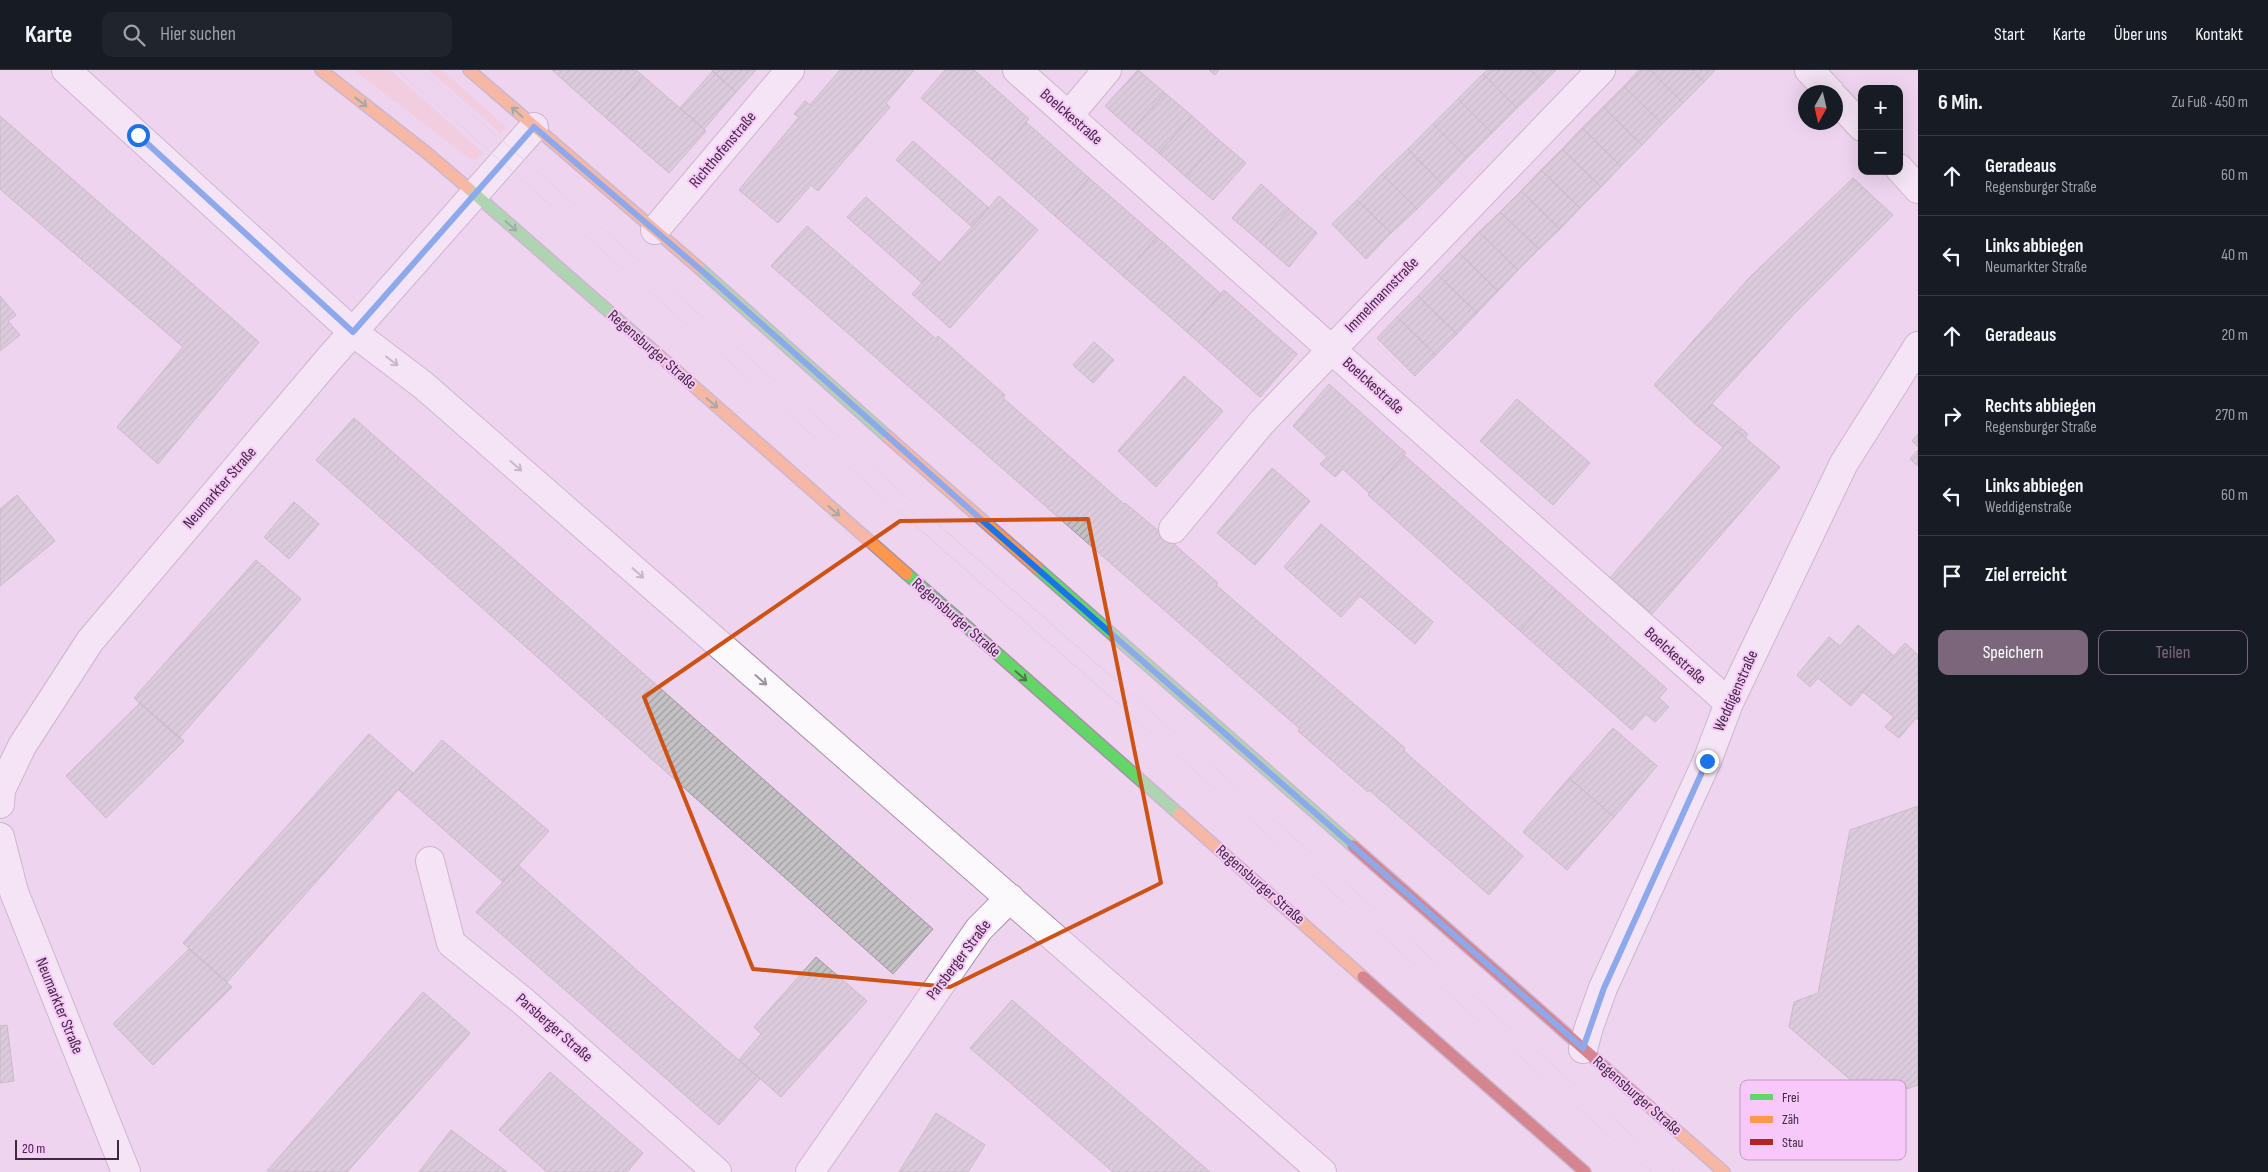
<!DOCTYPE html>
<html lang="de">
<head>
<meta charset="utf-8">
<style>
  :root { --surface:#171b24; --page:#20242c; --text:#f1f3f6; --muted:#9ea1a6; --line:#363941; --accent:#7c667c }
  body { margin:0; font-family:"Sofia Sans Condensed",sans-serif; background:var(--page); color:var(--text) }
  .controls { position:absolute; right:15px; top:15px; display:grid; overflow:hidden; border-radius:10px; box-shadow:0 5px 20px #0002 }
  .controls button { width:45px; height:45px; display:grid; place-items:center; padding:0; border:0; border-bottom:1px solid var(--line); background:var(--surface); color:var(--text); font:25px sans-serif }
  .compass { position:absolute; left:1798px; top:15px; width:45px; height:45px; border-radius:50%; background:var(--surface); box-shadow:0 5px 20px #0002; rotate:188deg }
  .scale { position:absolute; left:15px; bottom:12px; width:104px; box-sizing:border-box; padding-left:5px; border:2px solid #3e2a3e; border-top:0; font-size:14px; line-height:18px; white-space:nowrap; color:#3e2a3e; -webkit-text-stroke:4px #f9c8fb; paint-order:stroke }
  .stop { position:absolute; width:15px; height:15px; margin:-11px; border:4px solid #1a73e8; border-radius:50%; background:#fff }
  .stop.end { background:#1a73e8; border-color:#fff; box-shadow:0 1px 5px #0008 }
  .list { margin:0; padding:0; list-style:none }
  h2 { display:flex; justify-content:space-between; align-items:center; height:65px; margin:0; padding:0 20px; font-size:21px }
  h2 small { font-size:16px; font-weight:400; color:var(--muted) }
  .list li { display:grid; grid-template-columns:32px 1fr auto; gap:15px; align-items:center; box-sizing:border-box; height:80px; padding:0 20px; border-top:1px solid var(--line) }
  .list b { display:block; font-size:19px; white-space:nowrap }
  .list p { margin:0; font-size:16px; white-space:nowrap; color:var(--muted) }
  .list em { font-size:16px; font-style:normal; color:var(--muted) }
  .actions { display:flex; gap:10px; padding:15px 20px }
  .actions a { flex:1; padding:11px 0; border:1px solid var(--accent); border-radius:10px; text-align:center; font-size:18px; color:var(--accent) }
  .actions .main { background:var(--accent); color:#fff }
  .icon { flex:none; width:28px; height:28px; fill:none; stroke:currentColor; stroke-width:2; stroke-linecap:round; stroke-linejoin:round }
  .map { position:relative; flex:none; width:1918px; height:1102px; overflow:hidden }
  header { display:flex; align-items:center; gap:30px; box-sizing:border-box; height:70px; padding:0 25px; background:var(--surface); border-bottom:1px solid var(--line) }
  header strong { font-size:24px }
  nav { display:flex; gap:28px; margin-inline-start:auto; font-size:18px }
  .search { width:350px; height:45px; background:var(--page); display:flex; align-items:center; gap:12px; box-sizing:border-box; padding:0 18px; border-radius:10px; color:var(--muted); font-size:19px }
  main { display:flex }
  aside { flex:1; background:var(--surface) }
  .map>svg:first-child { display:block }
  .green { fill:#f5c4cc }
  .building { fill:url(#building-hatch); stroke:#9d9a9e }
  .lines { fill:none; stroke-linecap:round; stroke-linejoin:round }
  .street-casing { stroke:#a591a6; stroke-width:30 }
  .fast-casing { stroke:#a591a6; stroke-width:14 }
  .slow-casing { stroke:#a591a6; stroke-width:14 }
  .jam-casing { stroke:#a591a6; stroke-width:14 }
  .street { stroke:#fcf9fd; stroke-width:28 }
  .fast { stroke:#63d668; stroke-width:11 }
  .slow { stroke:#ff974d; stroke-width:11 }
  .jam { stroke:#b3261e; stroke-width:11 }
  .tram { stroke:#dad1da; stroke-width:1 }
  .oneway { stroke:#4f7751 }
  .oneway2 { stroke:#9d929e }
  .route { stroke:#1a73e8; stroke-width:6 }
  .marked { fill:none; stroke:#ce5214; stroke-width:4; stroke-linejoin:round }
  .labels { text-anchor:middle; dominant-baseline:central; stroke-width:4; stroke-linejoin:round; paint-order:stroke }
  .street-label { font-size:16px; fill:#3e2a3e; stroke:#f9c8fb }
  .key { fill:#f9c8fb; stroke:#c199c2; stroke-width:1 }
  .key-label { font-size:14px; fill:#3e2a3e }
</style>
</head>
<body>
<header>
<strong>Karte</strong>
<div class="search"><svg class="icon" aria-label="search" viewBox="0 0 24 24"><circle cx="10" cy="10" r="6"/><path d="M15 15l6 6"/></svg>Hier suchen</div>
<nav><a>Start</a><a>Karte</a><a>Über uns</a><a>Kontakt</a></nav>
</header>
<main>
<div class="map">
<svg width="1918" height="1102" viewBox="0 0 1918 1102">
  <defs>
    <pattern id="building-hatch" width="6" height="6" patternUnits="userSpaceOnUse" patternTransform="scale(1.25)"><rect width="6" height="6" fill="#c4c2c5"/><path d="M-1 1l2-2M0 6l6-6M5 7l2-2" fill="none" stroke="#a19ea1"/></pattern>
  </defs>
  <rect width="100%" height="100%" fill="#eed4ef"/>
  <path class="green" d="M354,0H390L483,83L476,90L470,89Z
    M429,0H442L506,57L501,63Z"/>
  <path class="building" d="M552,0H636L643,6L606,48Z
    M711,0H756L736,22Z
    M840,0H914L886,33L890,37L818,121L811,115L778,153L739,120L799,47L794,44L800,37L805,31L810,35Z
    M945,0H974L1029,49L992,90L921,28Z
    M1138,0L1165,23L1132,60L1105,36Z
    M1209,0H1219L1215,5Z
    M1487,0H1530L1543,13L1517,38L1483,4Z
    M1530,0H1556L1543,13Z
    M1639,0H1650L1683,33L1662,54L1624,16Z
    M1650,0H1692L1704,12L1683,33Z
    M1692,0H1715L1704,12Z
    M713,1L736,22L704,59L680,38Z
    M1483,4L1517,38L1492,63L1458,29Z
    M643,6L706,61L669,103L606,48Z
    M1624,16L1662,54L1642,75L1603,37Z
    M1165,23L1192,46L1159,83L1132,60Z
    M1458,29L1492,63L1467,88L1433,54Z
    M1603,37L1642,75L1621,96L1582,58Z
    M0,46L259,272L158,394L117,357L183,277L0,119Z
    M1192,46L1219,70L1186,107L1159,83Z
    M1026,52L1089,108L1055,146L992,90Z
    M1433,54L1467,88L1442,114L1408,79Z
    M1582,58L1621,96L1601,117L1562,79Z
    M1219,70L1246,93L1213,130L1186,107Z
    M913,71L989,138L972,157L896,90Z
    M1408,79L1442,114L1417,139L1382,104Z
    M1562,79L1601,117L1580,138L1541,100Z
    M1541,100L1580,138L1560,159L1521,121Z
    M1382,104L1417,139L1391,163L1357,130Z
    M1089,108L1157,167L1123,206L1055,146Z
    M1853,108L1893,145L1792,246L1694,353L1654,315L1749,208Z
    M1261,114L1289,139L1260,172L1232,148Z
    M1521,121L1560,159L1539,179L1500,142Z
    M999,126L1038,160L950,258L912,224Z
    M866,127L940,193L922,213L847,147Z
    M1357,130L1391,163L1366,189L1332,154Z
    M1289,139L1317,163L1289,197L1260,172Z
    M1500,142L1539,179L1518,200L1479,162Z
    M807,156L936,269L938,266L1005,325L1003,328L1124,434L1125,433L1166,467L1218,513L1216,515L1405,678L1404,681L1523,786L1489,825L1369,720L1368,722L1298,661L1300,659L771,196Z
    M1479,162L1518,200L1498,221L1459,183Z
    M1157,167L1221,224L1187,262L1123,206Z
    M1459,183L1498,221L1477,243L1438,205Z
    M1438,205L1477,243L1457,264L1418,226Z
    M1224,220L1297,284L1260,327L1187,262Z
    M0,226L16,245L8,251L20,265L0,281Z
    M1418,226L1457,264L1436,285L1397,247Z
    M1397,247L1436,285L1415,306L1377,268Z
    M1094,272L1114,290L1093,313L1073,295Z
    M1184,306L1223,341L1156,417L1118,381Z
    M1329,314L1406,383L1369,423L1343,399L1335,407L1320,394L1327,387L1293,356Z
    M1517,329L1590,393L1553,435L1480,371Z
    M1712,334L1748,364L1745,368L1737,361L1723,377L1694,353Z
    M354,348L933,859L893,904L316,390Z
    M1737,361L1780,397L1652,544L1610,508Z
    M1918,364V377L1912,371Z
    M1918,380V396L1910,389Z
    M1404,385L1556,520L1520,561L1368,425Z
    M1272,398L1310,431L1255,495L1217,463Z
    M17,425L55,471L0,516V439Z
    M294,432L319,454L289,489L264,467Z
    M1321,454L1433,552L1415,574L1360,526L1341,547L1284,497Z
    M256,490L301,529L179,668L134,628Z
    M1556,520L1667,619L1659,628L1669,637L1655,652L1646,644L1632,660L1520,561Z
    M1858,555L1894,586L1851,636L1818,608L1810,617L1797,605L1829,567L1840,576Z
    M1905,573L1918,585V650L1916,648L1899,668L1885,657L1894,647L1863,622Z
    M140,633L184,671L106,748L66,706Z
    M1613,658L1657,696L1614,747L1569,708Z
    M369,664L413,703L227,912L183,873Z
    M442,670L549,761L503,812L399,720Z
    M1569,708L1614,747L1567,800L1523,762Z
    M1918,736V1015L1874,1030L1789,957L1794,932L1818,923L1850,760Z
    M518,795L760,1009L719,1055L476,842Z
    M189,879L232,917L153,995L113,954Z
    M816,887L867,931L781,1027L739,990L761,964L754,957Z
    M423,922L470,963L347,1102L267,1101Z
    M1012,930L1165,1063L1210,1102H1113L970,978Z
    M7,955L14,1011L0,1013V956Z
    M550,1002L643,1083L627,1102H547L499,1060Z
    M936,1043L985,1075L968,1102H899Z
    M451,1060L507,1102H419Z"/>
  <g class="lines">
    <defs>
      <path id="street" d="M66,0L353,262L423,315L1322,1102
        M1017,0L1729,633
        M1809,0L1830,22
        M1836,29L1862,57
        M1069,45L1107,0
        M1899,98L1918,119
        M655,160L790,0
        M1173,459L1262,352L1601,0
        M0,734L1,720L22,676L90,571L328,290L534,57
        M0,767L14,822L126,1102
        M430,791L451,873L524,932L717,1102
        M1583,979L1589,957L1603,918L1707,691L1729,633L1844,393L1918,276
        M810,1102L979,859L1010,828"/>
      <path id="fast" d="M468,118L654,281
        M699,198L888,367
        M1037,498L1353,776
        M907,504L1179,744"/>
      <path id="slow" d="M321,0L427,83L468,118
        M469,0L699,198
        M654,281L907,504
        M888,367L1037,498
        M1179,744L1363,907
        M1635,1024L1724,1102"/>
      <path id="jam" d="M1353,776L1635,1024
        M1363,907L1585,1102"/>
    </defs>
    <use href="#street" class="street-casing"/>
    <use href="#fast" class="fast-casing"/>
    <use href="#slow" class="slow-casing"/>
    <use href="#jam" class="jam-casing"/>
    <use href="#street" class="street"/>
    <use href="#fast" class="fast"/>
    <use href="#slow" class="slow"/>
    <use href="#jam" class="jam"/>
    <path class="tram" d="M397,0L1651,1102
      M422,0L1674,1102"/>
  </g>
  <defs><path id="oneway-shaft" d="M-6 0H5M1.5-3L5.5 0L1.5 3" fill="none" stroke-width="1.6" stroke-linecap="round" stroke-linejoin="round" transform="scale(1.25)"/></defs>
  <g class="oneway">
    <use href="#oneway-shaft" transform="translate(361 32) rotate(38)"/>
    <use href="#oneway-shaft" transform="translate(517 42) rotate(-138)"/>
    <use href="#oneway-shaft" transform="translate(511 156) rotate(42)"/>
    <use href="#oneway-shaft" transform="translate(712 333) rotate(41)"/>
    <use href="#oneway-shaft" transform="translate(834 441) rotate(41)"/>
    <use href="#oneway-shaft" transform="translate(1021 606) rotate(41)"/>
  </g>
  <g class="oneway2">
    <use href="#oneway-shaft" transform="translate(392 291) rotate(37)"/>
    <use href="#oneway-shaft" transform="translate(516 396) rotate(41)"/>
    <use href="#oneway-shaft" transform="translate(638 503) rotate(41)"/>
    <use href="#oneway-shaft" transform="translate(761 610) rotate(41)"/>
  </g>
  <g class="lines">
    <path class="route" d="M138,65L353,262L534,57L701,200L984,452L1583,978L1604,918L1707,691"/>
  </g>
  <path d="M0 0H1918V1102H0ZM1088,449L1161,813L950,917L753,899L644,627L900,451Z" fill="#eed4ef" fill-opacity=".55" fill-rule="evenodd"/>
  <path class="marked" d="M1088,449L1161,813L950,917L753,899L644,627L900,451Z"/>
  <g class="labels">
    <g class="street-label">
      <text transform="translate(1071 47) rotate(41)">Boelckestraße</text>
      <text transform="translate(723 80) rotate(-50)">Richthofenstraße</text>
      <text transform="translate(1382 225) rotate(-46)">Immelmannstraße</text>
      <text transform="translate(652 280) rotate(41)">Regensburger Straße</text>
      <text transform="translate(1373 316) rotate(42)">Boelckestraße</text>
      <text transform="translate(220 418) rotate(-49)">Neumarkter Straße</text>
      <text transform="translate(956 548) rotate(41)">Regensburger Straße</text>
      <text transform="translate(1675 586) rotate(42)">Boelckestraße</text>
      <text transform="translate(1736 621) rotate(-66)">Weddigenstraße</text>
      <text transform="translate(1260 815) rotate(41)">Regensburger Straße</text>
      <text transform="translate(959 890) rotate(-53)">Parsberger Straße</text>
      <text transform="translate(59 936) rotate(68)">Neumarkter Straße</text>
      <text transform="translate(554 958) rotate(41)">Parsberger Straße</text>
      <text transform="translate(1637 1026) rotate(41)">Regensburger Straße</text>
    </g>
  </g>
  <rect x="1740" y="1010" width="166" height="80" rx="8" class="key"/>
  <rect x="1750" y="1024" width="23" height="6" fill="#63d668"/>
  <rect x="1750" y="1046" width="23" height="7" fill="#ff974d"/>
  <rect x="1750" y="1069" width="23" height="6" fill="#b3261e"/>
  <g class="key-label">
    <text x="1782" y="1032">Frei</text>
    <text x="1782" y="1054">Zäh</text>
    <text x="1782" y="1077">Stau</text>
  </g>
</svg>
<div class="controls">
<button>+</button>
<button>−</button>
</div>
<svg class="compass" viewBox="-18 -18 36 36"><path d="M0-13l5 13h-10z" fill="#e53935"/><path d="M0 13l5-13h-10z" fill="#9ea1a6"/></svg>
<div class="scale">20 m</div>
<div class="stop" style="left:138px;top:65px"></div>
<div class="stop end" style="left:1707px;top:691px"></div>
</div>
<aside>
<h2>6 Min.<small>Zu Fuß · 450 m</small></h2>
<ul class="list">
<li><svg class="icon" aria-label="ahead" viewBox="0 0 24 24"><path d="M12 20V5M6 11l6-6 6 6"/></svg><div><b>Geradeaus</b><p>Regensburger Straße</p></div><em>60 m</em></li>
<li><svg class="icon" aria-label="left" viewBox="0 0 24 24"><path d="M17 20v-9H6M10 6l-5 5 5 5"/></svg><div><b>Links abbiegen</b><p>Neumarkter Straße</p></div><em>40 m</em></li>
<li><svg class="icon" aria-label="ahead" viewBox="0 0 24 24"><path d="M12 20V5M6 11l6-6 6 6"/></svg><div><b>Geradeaus</b></div><em>20 m</em></li>
<li><svg class="icon" aria-label="right" viewBox="0 0 24 24"><path d="M7 20v-9h11M14 6l5 5-5 5"/></svg><div><b>Rechts abbiegen</b><p>Regensburger Straße</p></div><em>270 m</em></li>
<li><svg class="icon" aria-label="left" viewBox="0 0 24 24"><path d="M17 20v-9H6M10 6l-5 5 5 5"/></svg><div><b>Links abbiegen</b><p>Weddigenstraße</p></div><em>60 m</em></li>
<li><svg class="icon" aria-label="arrive" viewBox="0 0 24 24"><path d="M6 21V4h12l-3 4 3 4H6"/></svg><div><b>Ziel erreicht</b></div></li>
</ul>
<div class="actions"><a class="main">Speichern</a><a>Teilen</a></div>
</aside>
</main>
</body>
</html>
